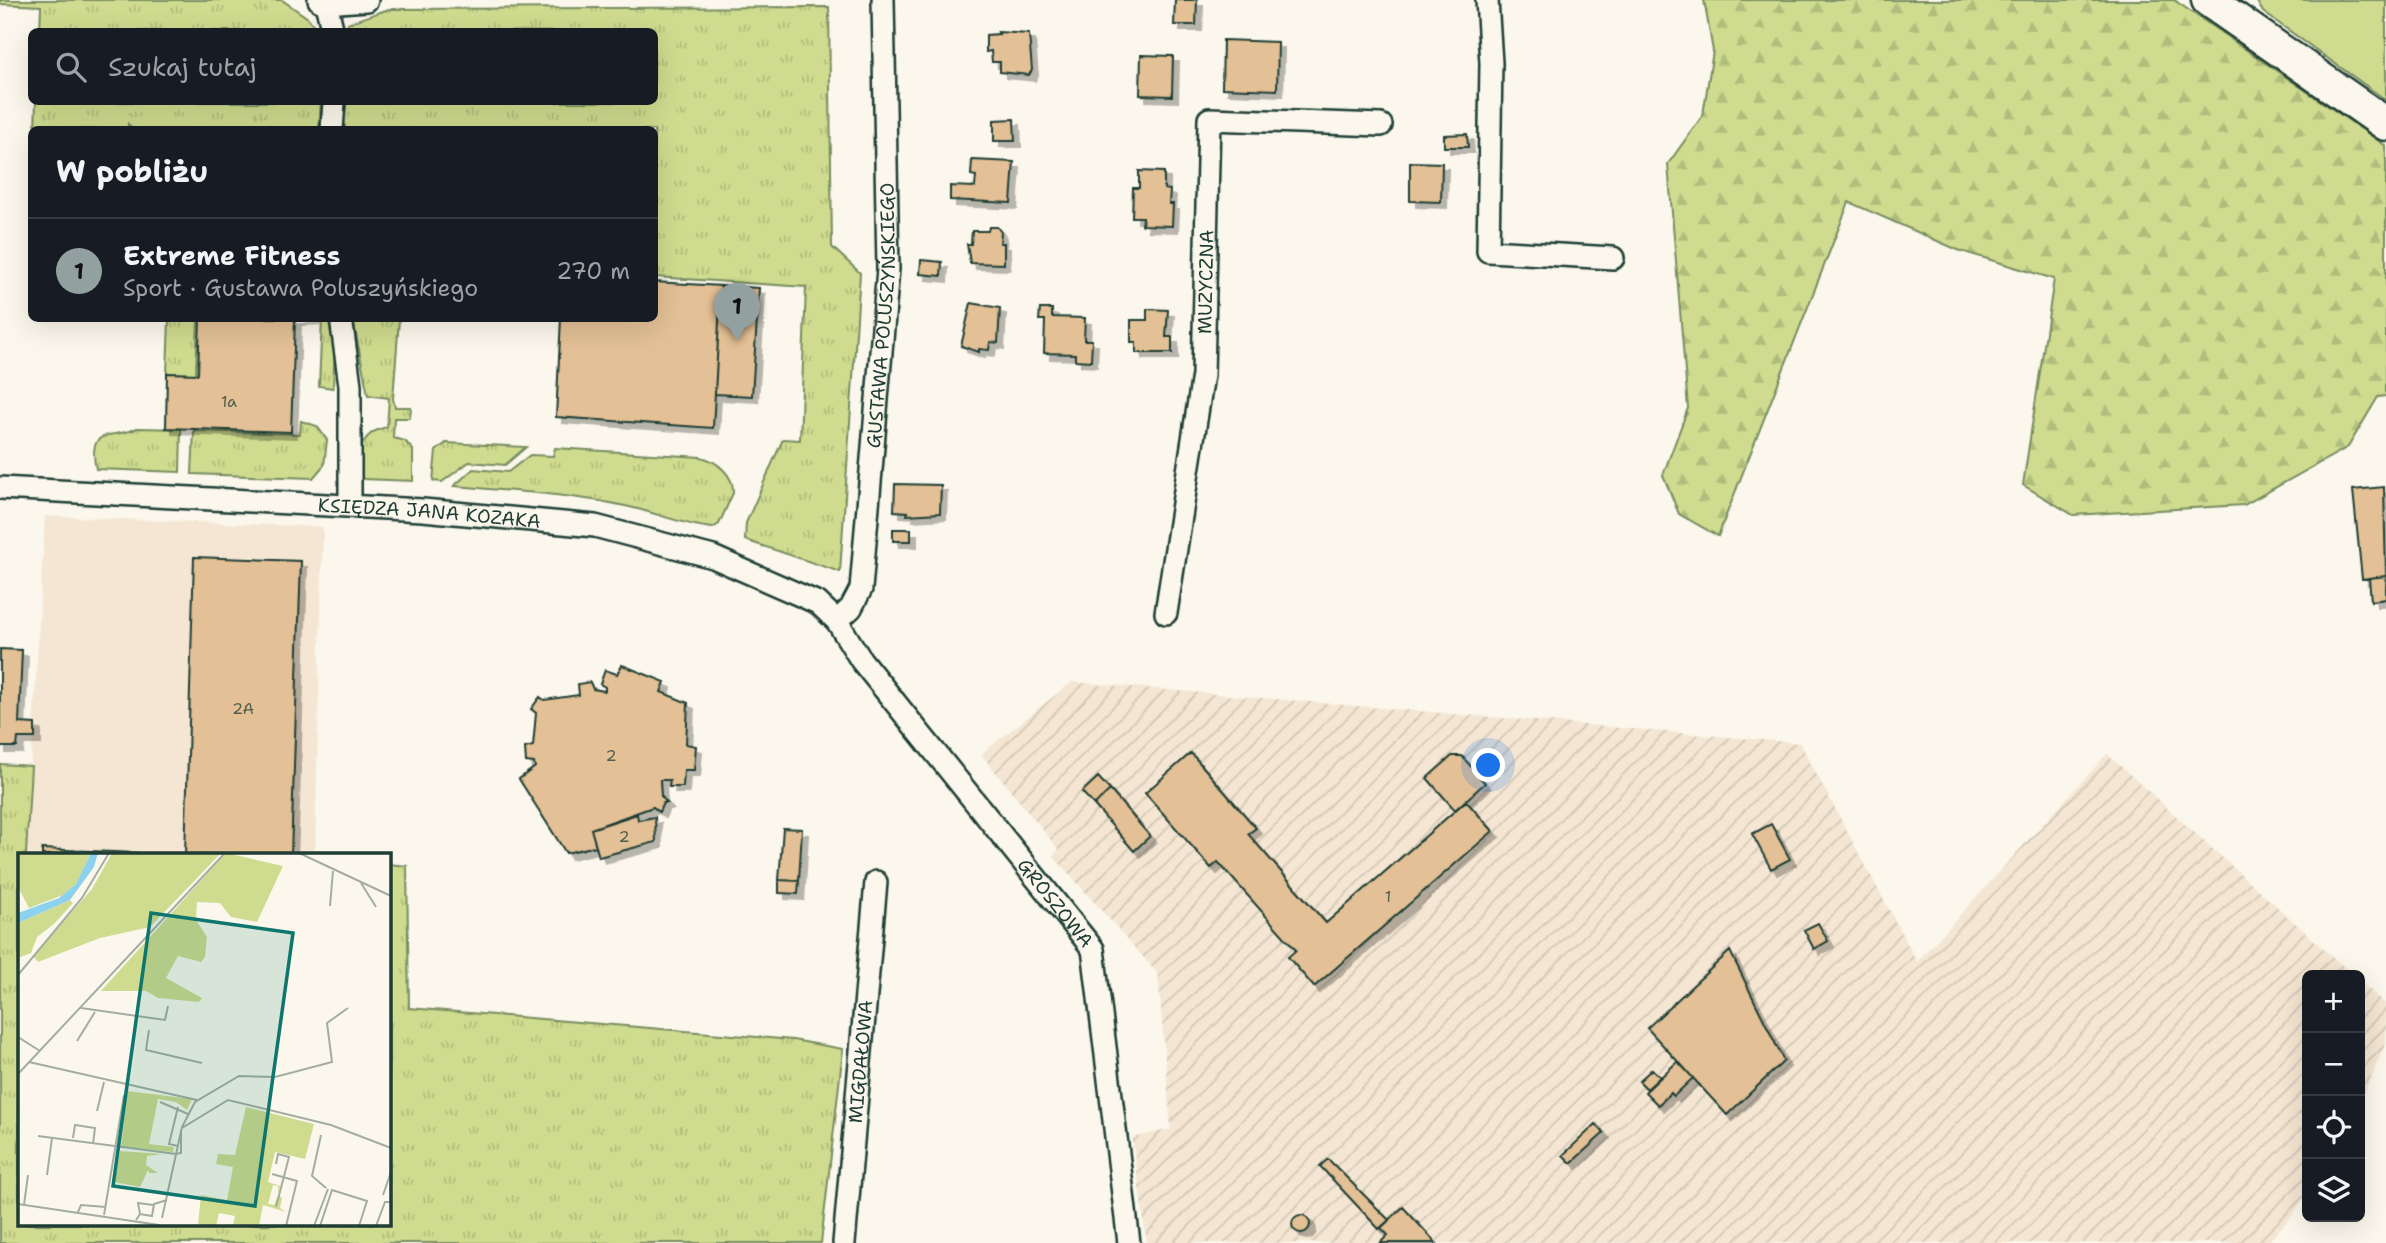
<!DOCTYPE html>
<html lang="pl">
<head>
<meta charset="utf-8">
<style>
  :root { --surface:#171b24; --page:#20242c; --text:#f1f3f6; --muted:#9ea1a6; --line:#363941; --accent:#92a19f }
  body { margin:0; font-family:"Shantell Sans",sans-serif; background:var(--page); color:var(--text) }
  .controls { position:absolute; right:21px; bottom:21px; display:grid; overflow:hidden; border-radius:10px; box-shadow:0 7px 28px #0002 }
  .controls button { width:63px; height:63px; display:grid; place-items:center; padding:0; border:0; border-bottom:2px solid var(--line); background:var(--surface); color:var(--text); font:35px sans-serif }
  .you { position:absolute; left:1489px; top:766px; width:24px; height:24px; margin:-18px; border:5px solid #fff; border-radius:50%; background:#1a73e8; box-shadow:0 0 0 10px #1a73e833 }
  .badge { display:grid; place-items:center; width:46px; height:46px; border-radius:50%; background:var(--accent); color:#111; font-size:23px; font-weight:700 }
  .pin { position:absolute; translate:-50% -58px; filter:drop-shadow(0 2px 4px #0008) }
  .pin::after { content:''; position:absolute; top:37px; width:24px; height:21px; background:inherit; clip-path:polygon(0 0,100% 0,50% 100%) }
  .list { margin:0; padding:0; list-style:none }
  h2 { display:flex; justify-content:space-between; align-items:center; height:91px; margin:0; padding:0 28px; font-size:30px }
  h2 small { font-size:23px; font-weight:400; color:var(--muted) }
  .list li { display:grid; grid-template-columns:46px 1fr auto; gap:21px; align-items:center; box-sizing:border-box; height:105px; padding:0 28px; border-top:2px solid var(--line) }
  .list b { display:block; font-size:26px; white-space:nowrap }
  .list p { margin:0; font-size:23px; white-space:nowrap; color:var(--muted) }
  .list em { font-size:23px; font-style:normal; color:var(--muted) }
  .icon { flex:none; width:38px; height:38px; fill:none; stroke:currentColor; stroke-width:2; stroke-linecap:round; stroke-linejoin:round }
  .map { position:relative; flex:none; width:2386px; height:1243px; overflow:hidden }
  .search { position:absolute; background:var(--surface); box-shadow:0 7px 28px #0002; left:28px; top:28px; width:630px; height:77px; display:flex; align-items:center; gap:18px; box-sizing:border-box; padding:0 24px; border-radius:10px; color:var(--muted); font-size:26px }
  .panel { position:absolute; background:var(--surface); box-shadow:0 7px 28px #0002; left:28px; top:126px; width:630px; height:196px; border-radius:10px }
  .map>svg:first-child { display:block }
  .built { fill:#f4e6d2 }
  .industrial { fill:url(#industrial-furrows) }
  .grass { fill:url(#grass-tufts); stroke:#778c61; stroke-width:2 }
  .forest { fill:url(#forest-firs); stroke:#778c61; stroke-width:2 }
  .green { fill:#cfdb8e; stroke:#778c61; stroke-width:2 }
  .building { fill:#e3c095; stroke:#1f3d34; stroke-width:2; filter:url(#shadow) }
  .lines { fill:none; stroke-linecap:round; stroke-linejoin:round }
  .street-casing { stroke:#1f3d34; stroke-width:26 }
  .secondary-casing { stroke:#1f3d34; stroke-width:37 }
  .street { stroke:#fbf7ec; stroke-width:21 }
  .secondary { stroke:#fbf7ec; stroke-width:32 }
  .labels { text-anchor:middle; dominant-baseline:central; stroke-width:6; stroke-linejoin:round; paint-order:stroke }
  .number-label { font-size:16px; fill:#505e4c }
  .street-label { font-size:19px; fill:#1f3d34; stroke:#fbf7ec }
  .inset-road { fill:none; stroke:#a3ada2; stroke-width:2 }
  .view { fill:#0f766e; fill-opacity:0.15; stroke:#0f766e; stroke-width:3.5 }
  .inset-edge { fill:none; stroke:#1f3d34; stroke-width:3.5 }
</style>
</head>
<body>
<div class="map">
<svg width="2386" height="1243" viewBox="0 0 2386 1243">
  <defs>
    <pattern id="industrial-furrows" width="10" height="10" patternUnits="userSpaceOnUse" patternTransform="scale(1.75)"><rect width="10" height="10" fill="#f4e6d2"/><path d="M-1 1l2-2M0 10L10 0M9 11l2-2" fill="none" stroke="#d1c6b5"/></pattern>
    <pattern id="grass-tufts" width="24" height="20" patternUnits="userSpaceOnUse" patternTransform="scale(1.75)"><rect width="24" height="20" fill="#cfdb8e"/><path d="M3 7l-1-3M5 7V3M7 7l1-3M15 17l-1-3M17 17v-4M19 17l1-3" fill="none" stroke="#b1bd7b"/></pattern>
    <pattern id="forest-firs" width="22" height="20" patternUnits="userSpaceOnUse" patternTransform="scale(1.75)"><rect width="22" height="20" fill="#cfdb8e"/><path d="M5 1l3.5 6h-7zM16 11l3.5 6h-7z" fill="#b1bd7b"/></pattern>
    <filter id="shadow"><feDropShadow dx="6" dy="6" stdDeviation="0" flood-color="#0004"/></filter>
  </defs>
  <rect width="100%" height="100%" fill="#fbf7ec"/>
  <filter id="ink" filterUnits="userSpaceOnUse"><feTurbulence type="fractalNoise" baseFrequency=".0143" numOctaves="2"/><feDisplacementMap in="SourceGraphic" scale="14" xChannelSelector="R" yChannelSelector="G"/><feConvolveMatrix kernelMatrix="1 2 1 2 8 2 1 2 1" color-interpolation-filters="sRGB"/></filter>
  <g filter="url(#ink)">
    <path class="built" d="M45,516L323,527L315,854L26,855Z"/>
    <path class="industrial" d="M1072,682L1800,743L1917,962L2107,754L2353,975H2307V1193L2292,1216L2267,1243H1147L1132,1138L1171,1129L1158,974L1053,856L1059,850L981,754Z
      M2360,981L2386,1005V1043L2360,1102Z"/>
    <path class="grass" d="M0,0H282L308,18L318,31H40L41,6L0,4Z
      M829,7L832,247L860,273L840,572L745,540L746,523L783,439L800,440L806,287L655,277L654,130H342L343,102H654V32L347,31L348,23L389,9Z
      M36,102H321L319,129L134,130L128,124V129L35,130Z
      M169,319H198L196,374L167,373Z
      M322,319H335L336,322L333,388L319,386Z
      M353,319H399L393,399L395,407H411L410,418H394L393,438L405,441L413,450V481L363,479C353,456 361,432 387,427L389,398L368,395Z
      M301,421L317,426L327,440L324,465L313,478L192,474L194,431L300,434Z
      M137,428L181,429L180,472L96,469C86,424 115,440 137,428Z
      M446,443L526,447L505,465L469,462L442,482L433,481L436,451Z
      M555,448L701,457C717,461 734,475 733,493L719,524L713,528C682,525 655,512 625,506C569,494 511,491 454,486L473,469L508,472L530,455L553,456Z
      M0,764L31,766L26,854L19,855V1224H388L389,864L407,866L409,1008L793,1040L843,1049L821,1243H0Z"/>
    <path class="forest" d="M1704,0H2174L2386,146V396L2378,397L2348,447L2244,505L2073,515L2023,485L2054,279L1958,250L1849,202L1718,536L1679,514L1663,475L1688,408L1668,164L1703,115L1713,51Z"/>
    <path class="green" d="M2256,0H2386V100L2263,12Z"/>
    <path class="building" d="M1175,0H1197L1196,25H1174Z
      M998,32L1029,34L1032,70L1029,75L1000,72V62H992L991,51L986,52V35L999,34Z
      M1223,40L1278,42L1277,90L1222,88Z
      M1141,55L1173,56L1172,96L1140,95Z
      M1014,119L1015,141H994V120Z
      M1467,134L1468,147H1444V135Z
      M972,160L1014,162L1011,203L950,200V186L975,187L976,176L971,175Z
      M1410,162L1442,163L1441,202L1410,201Z
      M1139,171L1164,172V189L1170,190L1169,204H1173L1172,226L1142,225L1143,217H1132L1133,188H1139Z
      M989,227H997L1001,232L1000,243H1004V264L970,263L967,244H971L972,231H988Z
      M921,260L942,262L941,276L920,274Z
      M654,282L721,286L713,428L556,417L561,318H654Z
      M721,286L759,288L752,396L715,394Z
      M971,303L1000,308L998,343L990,342L989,350L979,349V352L961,346Z
      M1040,309H1052V317L1085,318L1084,340H1092L1091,361L1075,360V354L1044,353L1045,320H1039Z
      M1147,309L1168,310L1166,337H1172V353H1136V342H1131V320H1147Z
      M200,318H315L295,319L291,432L166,428L167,373L198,374Z
      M895,484L941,485L940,513L907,515L908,512L894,511Z
      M2384,487L2386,576L2362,579L2353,490Z
      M893,529H911V541H893Z
      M194,557L301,561L291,855H185Z
      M2386,576V599L2371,601L2369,578Z
      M0,649L22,650L19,723L35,724V738H18L17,747H0Z
      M622,665L665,682L661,692L688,703L686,744L696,746L694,770H684L683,787H669L670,780H660L661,796L667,803H663L659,812L653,807L591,829L596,846L566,853L519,779L535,767L534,763L526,762L525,748L533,746L536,713L531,709L540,697L544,700L579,695L578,684L590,682L593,689L605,691V687L600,684L605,670L617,674Z
      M1191,753L1256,828L1248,834L1326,923L1466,801L1493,831L1314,987L1288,957L1296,950L1218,862L1211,868L1145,793Z
      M1452,756H1462L1485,783L1455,810L1427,778Z
      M1098,777L1110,790L1094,805L1082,792Z
      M1110,790L1150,836L1134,851L1094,805Z
      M637,814L638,820L655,817L656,842L599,857L591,829Z
      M1771,824L1790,859L1771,869L1752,834Z
      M783,828L802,829L799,881L779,880Z
      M42,849L137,853V855H42Z
      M779,880L799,881L798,894L779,893Z
      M1818,923L1828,941L1814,949L1804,930Z
      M1730,951L1784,1061L1727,1115L1647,1028Z
      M1678,1061L1693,1078L1674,1096L1671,1093L1658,1105L1645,1092Z
      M1652,1069L1660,1077L1647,1089L1639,1081Z
      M1596,1124L1604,1133L1571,1163L1563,1155Z
      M1328,1159L1389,1220L1379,1229L1320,1166Z
      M1403,1207L1436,1243H1380L1388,1235L1381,1228Z
      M1292 1224a9 9 0 1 1 18 0a9 9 0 1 1-18 0Z"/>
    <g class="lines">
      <defs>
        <g id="street">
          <path d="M319,0L325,3L367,0"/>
          <path d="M325,0L333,32"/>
          <path d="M1487,0L1491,63L1488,251L1613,258"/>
          <path d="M332,130L334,102"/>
          <path d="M341,318L350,385V506"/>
          <path id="s1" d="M0,488L423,510L595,526L713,557L818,603L837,621L861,660L1093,949L1129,1243"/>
          <path id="s2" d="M1166,613L1203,375L1209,119L1381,125"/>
          <path id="s3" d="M837,621L851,608L861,589L888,269L883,0"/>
          <path id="s4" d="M844,1243L876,882"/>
        </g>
        <path id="secondary" d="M2208,0L2386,124"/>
      </defs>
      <use href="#street" class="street-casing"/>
      <use href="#secondary" class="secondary-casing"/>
      <use href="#street" class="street"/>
      <use href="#secondary" class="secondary"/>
    </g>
  </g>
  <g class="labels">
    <g class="number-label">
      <text x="229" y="401">1a</text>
      <text x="243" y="708">2A</text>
      <text x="611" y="755">2</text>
      <text x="624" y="836">2</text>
      <text x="1388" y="896">1</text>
    </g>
    <g class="street-label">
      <text stroke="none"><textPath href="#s2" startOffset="334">MUZYCZNA</textPath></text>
      <text stroke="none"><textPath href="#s3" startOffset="315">GUSTAWA POLUSZYŃSKIEGO</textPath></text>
      <text stroke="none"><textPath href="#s1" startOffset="430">KSIĘDZA JANA KOZAKA</textPath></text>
      <text stroke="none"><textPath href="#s1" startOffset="1216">GROSZOWA</textPath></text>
      <text stroke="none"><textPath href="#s4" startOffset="182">MIGDAŁOWA</textPath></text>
    </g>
  </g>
  <g transform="translate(18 853)">
    <rect width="373" height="373" fill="#fbf7ec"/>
    <path d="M0,0H73L58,31L45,42L11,55L0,34ZM52,47L55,50L37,70L19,84L13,100L0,105V70ZM109,238L174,246L169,257L158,249L140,246L131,291L156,294L155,299L103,294ZM228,254L296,271L287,306L257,299L250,329L262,333L260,341V333L255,332L250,351L256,352L260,342L264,345L262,355L268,359L245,352L241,373H215L217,363L201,360L198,373L180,372L183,342L209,347L215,314L198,311L200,301L217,302ZM102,298L144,301L129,303L128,312L140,320H131L130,317L122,334L96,329L93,346Z" fill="#cfdb8e"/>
    <path d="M208,0L265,13L239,69L213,64L202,50L179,49L178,67L189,84L187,104L183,109L160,103L148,125L184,145L181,149L140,145L128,138H83Z" fill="#cfdb8e"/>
    <path d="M94,0H203L132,74L82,85L20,109L15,103L74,36Z" fill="#cfdb8e"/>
    <path d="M73,0H80L76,14L52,47L0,70V60L41,45L58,31Z" fill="#8cd2ee"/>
    <path class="inset-road" d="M281,0L373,43M343,30L358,54M312,53L315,18M0,122L64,45L91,0M63,155L147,167L150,153M131,177L128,197L184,210M0,184L22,198M59,188L77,159M11,209L179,247M0,221L207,0M142,249L170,261M79,258L86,229M164,275L210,247L313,272L373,295M303,282L294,323L308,335M20,283L158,301L163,300V279M55,285L57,272L77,275L75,291M160,293L151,291L160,254M258,311L260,301L271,304L258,354M254,321L279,328L268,373M29,322L34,285M365,342L373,319M0,351L141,372M6,352L10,322M60,359L63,352L88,354M122,361L120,350L135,352M86,362L106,242M144,365L164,274L177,249L221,223L257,224L314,209L309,170L330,155M118,367L122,361L134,363L136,351L149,347M296,373L310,336M302,373L314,337L349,348L341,373M358,373L367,349H373"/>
    <path class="view" d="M133,60L275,80L237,353L95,333Z"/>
    <rect width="373" height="373" class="inset-edge"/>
  </g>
</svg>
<div class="controls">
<button>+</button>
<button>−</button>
<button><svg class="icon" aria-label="locate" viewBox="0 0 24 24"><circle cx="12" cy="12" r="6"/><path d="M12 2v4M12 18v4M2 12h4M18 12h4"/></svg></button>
<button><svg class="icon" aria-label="layers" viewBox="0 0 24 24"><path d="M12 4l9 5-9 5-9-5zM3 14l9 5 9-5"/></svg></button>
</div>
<div class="you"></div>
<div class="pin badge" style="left:737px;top:341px">1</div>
<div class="search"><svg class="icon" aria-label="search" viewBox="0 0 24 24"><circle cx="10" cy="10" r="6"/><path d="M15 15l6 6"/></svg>Szukaj tutaj</div>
<section class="panel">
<h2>W pobliżu<small></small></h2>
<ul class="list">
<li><span class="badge">1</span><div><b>Extreme Fitness</b><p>Sport · Gustawa Poluszyńskiego</p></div><em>270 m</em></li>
</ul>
</section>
</div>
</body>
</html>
